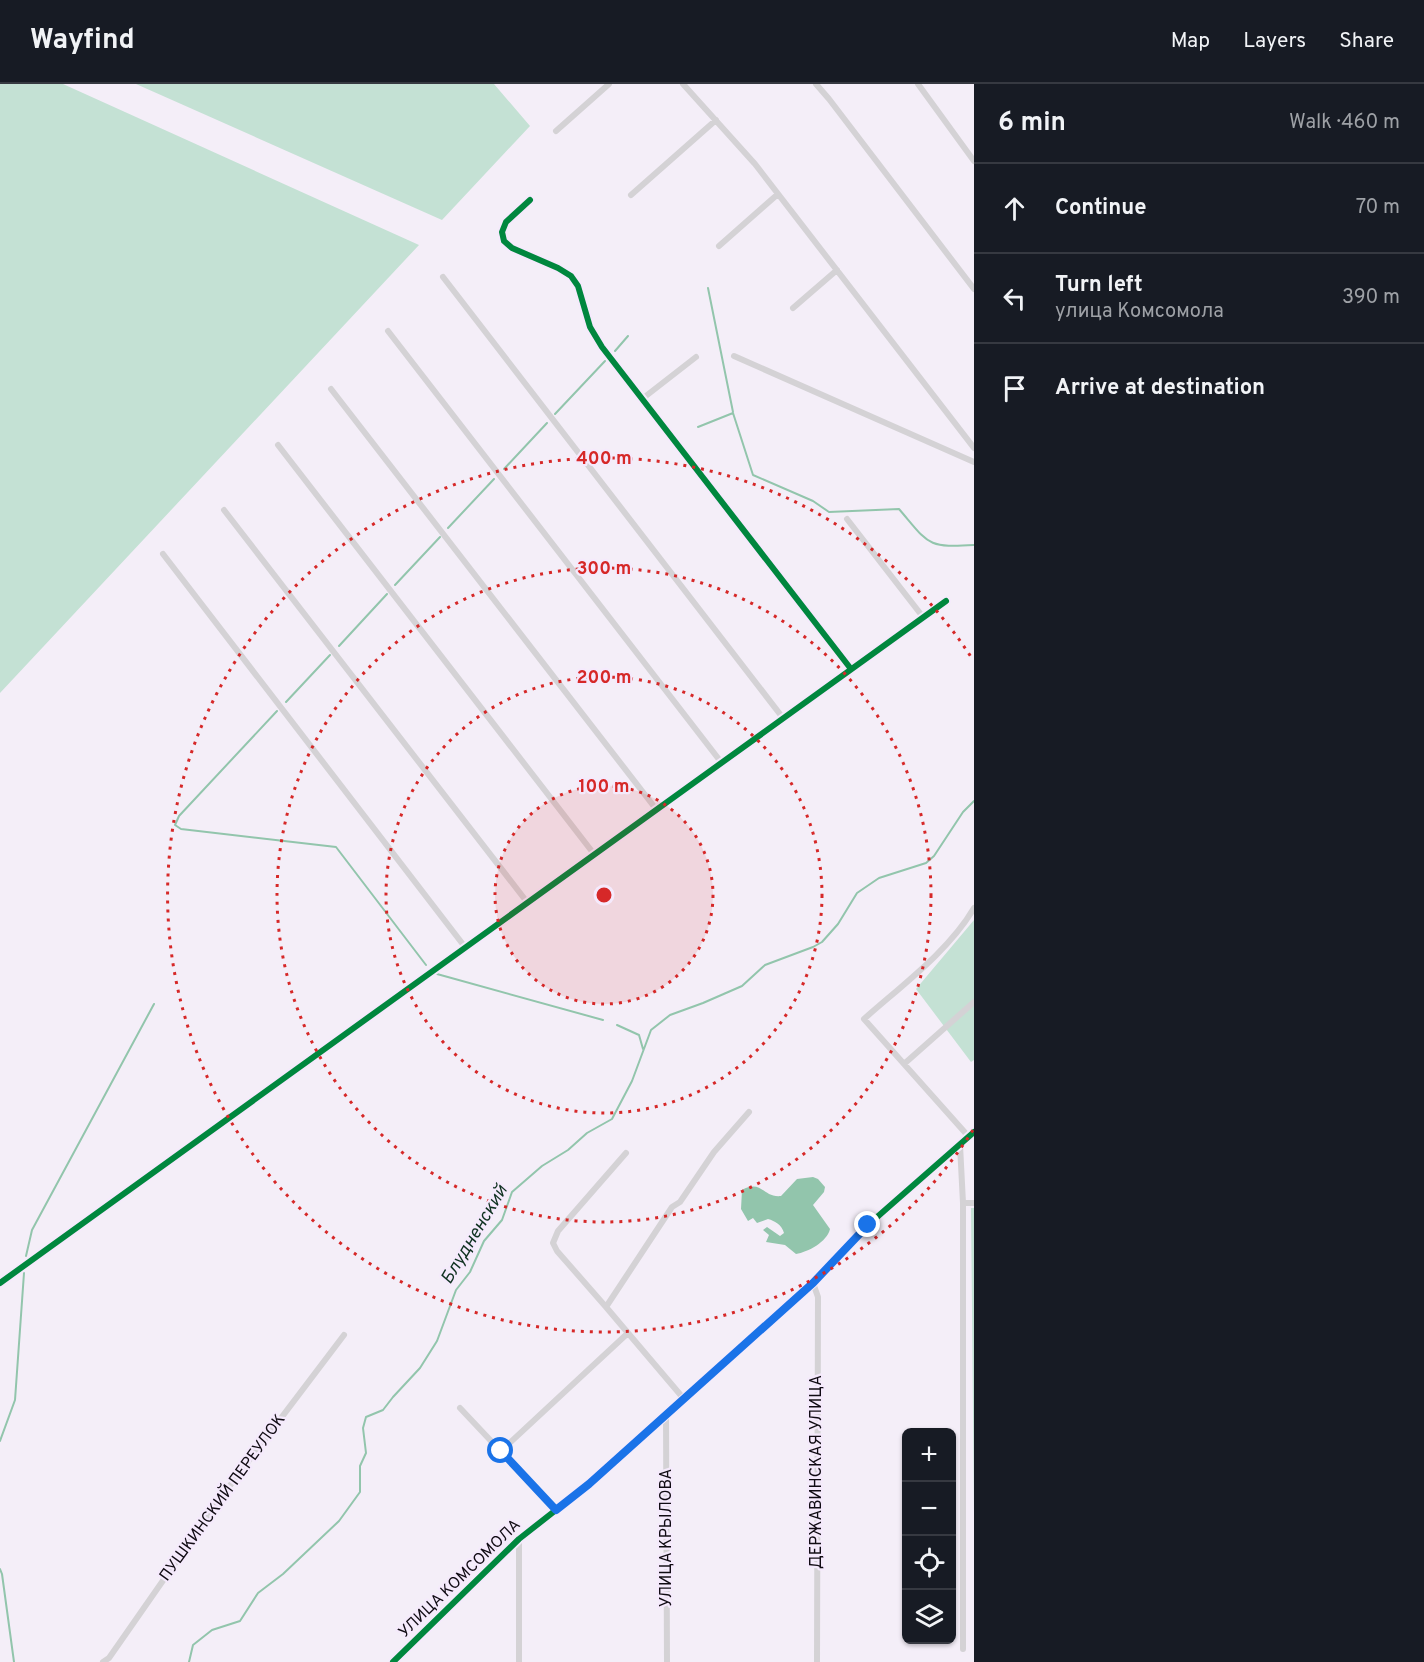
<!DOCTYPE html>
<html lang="en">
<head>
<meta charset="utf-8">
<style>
  :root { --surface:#171b24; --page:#242831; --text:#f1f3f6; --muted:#9ea1a6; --line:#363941 }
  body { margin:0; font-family:Overpass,sans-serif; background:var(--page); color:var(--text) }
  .controls { position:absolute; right:18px; bottom:18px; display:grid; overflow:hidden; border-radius:9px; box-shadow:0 2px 4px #0004 }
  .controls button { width:54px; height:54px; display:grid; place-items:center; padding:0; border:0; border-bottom:2px solid var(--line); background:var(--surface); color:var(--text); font:30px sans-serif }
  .stop { position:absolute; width:18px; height:18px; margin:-14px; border:4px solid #1a73e8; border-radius:50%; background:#fff }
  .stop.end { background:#1a73e8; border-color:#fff; box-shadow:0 2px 6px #0008 }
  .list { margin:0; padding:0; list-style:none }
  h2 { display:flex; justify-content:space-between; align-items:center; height:78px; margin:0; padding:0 24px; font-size:26px }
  h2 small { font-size:20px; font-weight:400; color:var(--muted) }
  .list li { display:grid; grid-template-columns:39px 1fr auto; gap:18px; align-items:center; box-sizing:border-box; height:90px; padding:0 24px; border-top:2px solid var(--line) }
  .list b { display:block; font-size:22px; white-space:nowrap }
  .list p { margin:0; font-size:20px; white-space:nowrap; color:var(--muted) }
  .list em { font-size:20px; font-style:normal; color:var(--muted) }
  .icon { flex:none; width:33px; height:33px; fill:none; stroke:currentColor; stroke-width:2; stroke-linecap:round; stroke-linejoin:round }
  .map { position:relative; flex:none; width:974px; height:1578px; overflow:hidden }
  header { display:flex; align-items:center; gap:36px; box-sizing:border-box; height:84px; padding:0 30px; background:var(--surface); border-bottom:2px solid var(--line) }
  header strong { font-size:28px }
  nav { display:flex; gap:33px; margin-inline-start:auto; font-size:21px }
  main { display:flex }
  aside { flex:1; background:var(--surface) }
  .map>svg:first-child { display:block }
  .green { fill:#c4e1d4 }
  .water { fill:#92c5ac }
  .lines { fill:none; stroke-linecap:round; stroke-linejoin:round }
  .stream { stroke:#92c5ac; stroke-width:2 }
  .street { stroke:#d4d2d5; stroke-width:6 }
  .cycleway-casing { stroke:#f5eafc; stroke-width:10 }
  .cycleway { stroke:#00873e; stroke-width:6 }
  .route { stroke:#1a73e8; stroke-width:8 }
  .ring { fill:none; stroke:#d62828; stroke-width:3; stroke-dasharray:3 6 }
  .labels { text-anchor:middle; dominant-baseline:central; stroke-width:4.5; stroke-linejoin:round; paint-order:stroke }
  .street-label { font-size:16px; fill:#100b13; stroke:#f5eafc }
  .water-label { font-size:18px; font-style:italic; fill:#0f3120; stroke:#f5eafc }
  .centre { fill:#d62828; stroke:#f5eafc; stroke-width:3 }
  .ring-label { font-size:18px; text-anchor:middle; font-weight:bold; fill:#d62828; stroke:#f5eafc; stroke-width:4.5; stroke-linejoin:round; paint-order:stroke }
</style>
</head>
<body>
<header>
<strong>Wayfind</strong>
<nav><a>Map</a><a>Layers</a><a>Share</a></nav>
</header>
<main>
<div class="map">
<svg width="974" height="1578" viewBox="0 0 974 1578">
  <rect width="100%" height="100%" fill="#f4eef8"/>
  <path class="green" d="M0,0H63L419,161L0,609Z
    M136,0H494L530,42L442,136Z
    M974,836V976L971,978L916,905Z
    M971,1124H974V1431Z"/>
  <path class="water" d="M813,1093L818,1095L825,1103L824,1108L813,1121L830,1145C827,1158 808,1168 796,1170L785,1161L766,1158L769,1151L763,1146L767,1143L780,1152L784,1149C782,1141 775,1137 768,1135L757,1139L753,1134L748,1137L741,1125L742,1106C762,1095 763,1114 781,1112L797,1095Z"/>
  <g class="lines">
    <path class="stream" d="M708,204L733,328
      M615,267L628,252
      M555,330L605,277
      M698,343L733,329L753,391L813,417L829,428L899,425C929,460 926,464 974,461
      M504,385L547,339
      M448,444L494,395
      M395,501L440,453
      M339,562L387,510
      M286,618L330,571
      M277,627L179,732L175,741L181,745L336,763L426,881
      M437,890L603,936
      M617,941L639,951L643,965
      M26,1172L32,1146L154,920
      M0,1357L15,1316L24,1189
      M0,1485L2,1490L14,1578
      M189,1578L193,1561L212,1546L240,1537L258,1509L283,1490L339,1437L360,1408V1382L366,1369L363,1344L366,1333L383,1326L393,1313L420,1284L437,1257L456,1206L470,1188L484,1157L502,1136L512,1108L542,1082L568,1066L587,1049L612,1035L632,997L651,946L670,931L703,919L742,902L765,881L813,863L822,858L838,840L857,809L879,794L926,779L934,772L963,728L974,717"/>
    <path class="street" d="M683,0L755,80L974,364
      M816,0L829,15L974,205
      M918,0L974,77
      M556,47L609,0
      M631,111L716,36
      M530,116L506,138L502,148L504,157L512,164L558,184L571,192L578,202L590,243L602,263L851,585
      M719,162L778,110
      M443,193L783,634
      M793,224L837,186
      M388,247L721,678
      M734,272L974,378
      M331,305L656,725
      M642,315L696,273
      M278,361L594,770
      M224,426L527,818
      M847,435L923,533
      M163,470L465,863
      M904,980L974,918
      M969,1053L864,935C901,902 949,867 974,824
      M960,1061L963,1119V1565
      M963,1119H974
      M0,1199L946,517
      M813,1199L818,1213L817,1578
      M606,1223L557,1167L553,1159L558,1147L626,1069
      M628,1249L684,1315
      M460,1324L556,1426
      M666,1330L667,1578
      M501,1367L628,1249L606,1223L672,1123L680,1118L714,1068L749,1028
      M519,1456V1578
      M103,1578L109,1574L222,1412L344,1251
      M393,1578L519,1455L589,1400L813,1199L868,1141L974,1048"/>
    <defs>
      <path id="cycleway" d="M530,116L506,138L502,148L504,157L512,164L558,184L571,192L578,202L590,243L602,263L851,585
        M0,1199L946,517
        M393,1578L519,1455L589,1400L813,1199L868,1141L974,1048"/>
    </defs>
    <use href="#cycleway" class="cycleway-casing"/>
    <use href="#cycleway" class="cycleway"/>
  </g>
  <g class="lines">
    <path class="route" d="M501,1367L556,1426L589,1400L813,1199L868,1141"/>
  </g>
  <circle cx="604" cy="811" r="109" fill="#d62828" fill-opacity=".12"/>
  <g class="ring">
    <circle cx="604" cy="811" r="109"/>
    <circle cx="604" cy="811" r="218"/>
    <circle cx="604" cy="811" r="327"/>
    <path d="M973 1046A437 437 0 1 1 973 576"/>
  </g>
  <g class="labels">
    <g class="street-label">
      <text transform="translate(817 1388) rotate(-90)">ДЕРЖАВИНСКАЯ УЛИЦА</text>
      <text transform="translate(223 1414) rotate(-54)">ПУШКИНСКИЙ ПЕРЕУЛОК</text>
      <text transform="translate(667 1454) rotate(-90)">УЛИЦА КРЫЛОВА</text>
      <text transform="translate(460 1495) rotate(-44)">УЛИЦА КОМСОМОЛА</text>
    </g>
    <g class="water-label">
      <text transform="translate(475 1151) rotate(-59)">Блудненский</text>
    </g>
  </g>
  <circle cx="604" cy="811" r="9" class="centre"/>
  <g class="ring-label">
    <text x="604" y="380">400 m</text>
    <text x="604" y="490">300 m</text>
    <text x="604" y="599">200 m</text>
    <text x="604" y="708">100 m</text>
  </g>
</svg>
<div class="controls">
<button>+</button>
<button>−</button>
<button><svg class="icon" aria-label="locate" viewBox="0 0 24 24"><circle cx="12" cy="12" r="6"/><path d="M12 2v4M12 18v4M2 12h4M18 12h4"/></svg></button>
<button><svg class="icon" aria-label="layers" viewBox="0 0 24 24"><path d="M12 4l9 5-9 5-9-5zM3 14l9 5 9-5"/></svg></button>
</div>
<div class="stop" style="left:501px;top:1367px"></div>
<div class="stop end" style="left:868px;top:1141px"></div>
</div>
<aside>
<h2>6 min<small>Walk · 460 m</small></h2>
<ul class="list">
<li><svg class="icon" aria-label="ahead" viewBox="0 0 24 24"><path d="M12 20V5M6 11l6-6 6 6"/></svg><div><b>Continue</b></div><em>70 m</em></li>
<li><svg class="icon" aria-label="left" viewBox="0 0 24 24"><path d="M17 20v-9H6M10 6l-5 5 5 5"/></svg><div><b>Turn left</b><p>улица Комсомола</p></div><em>390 m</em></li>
<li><svg class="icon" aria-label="arrive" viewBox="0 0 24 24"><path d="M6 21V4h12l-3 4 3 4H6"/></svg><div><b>Arrive at destination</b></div></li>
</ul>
</aside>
</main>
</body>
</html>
